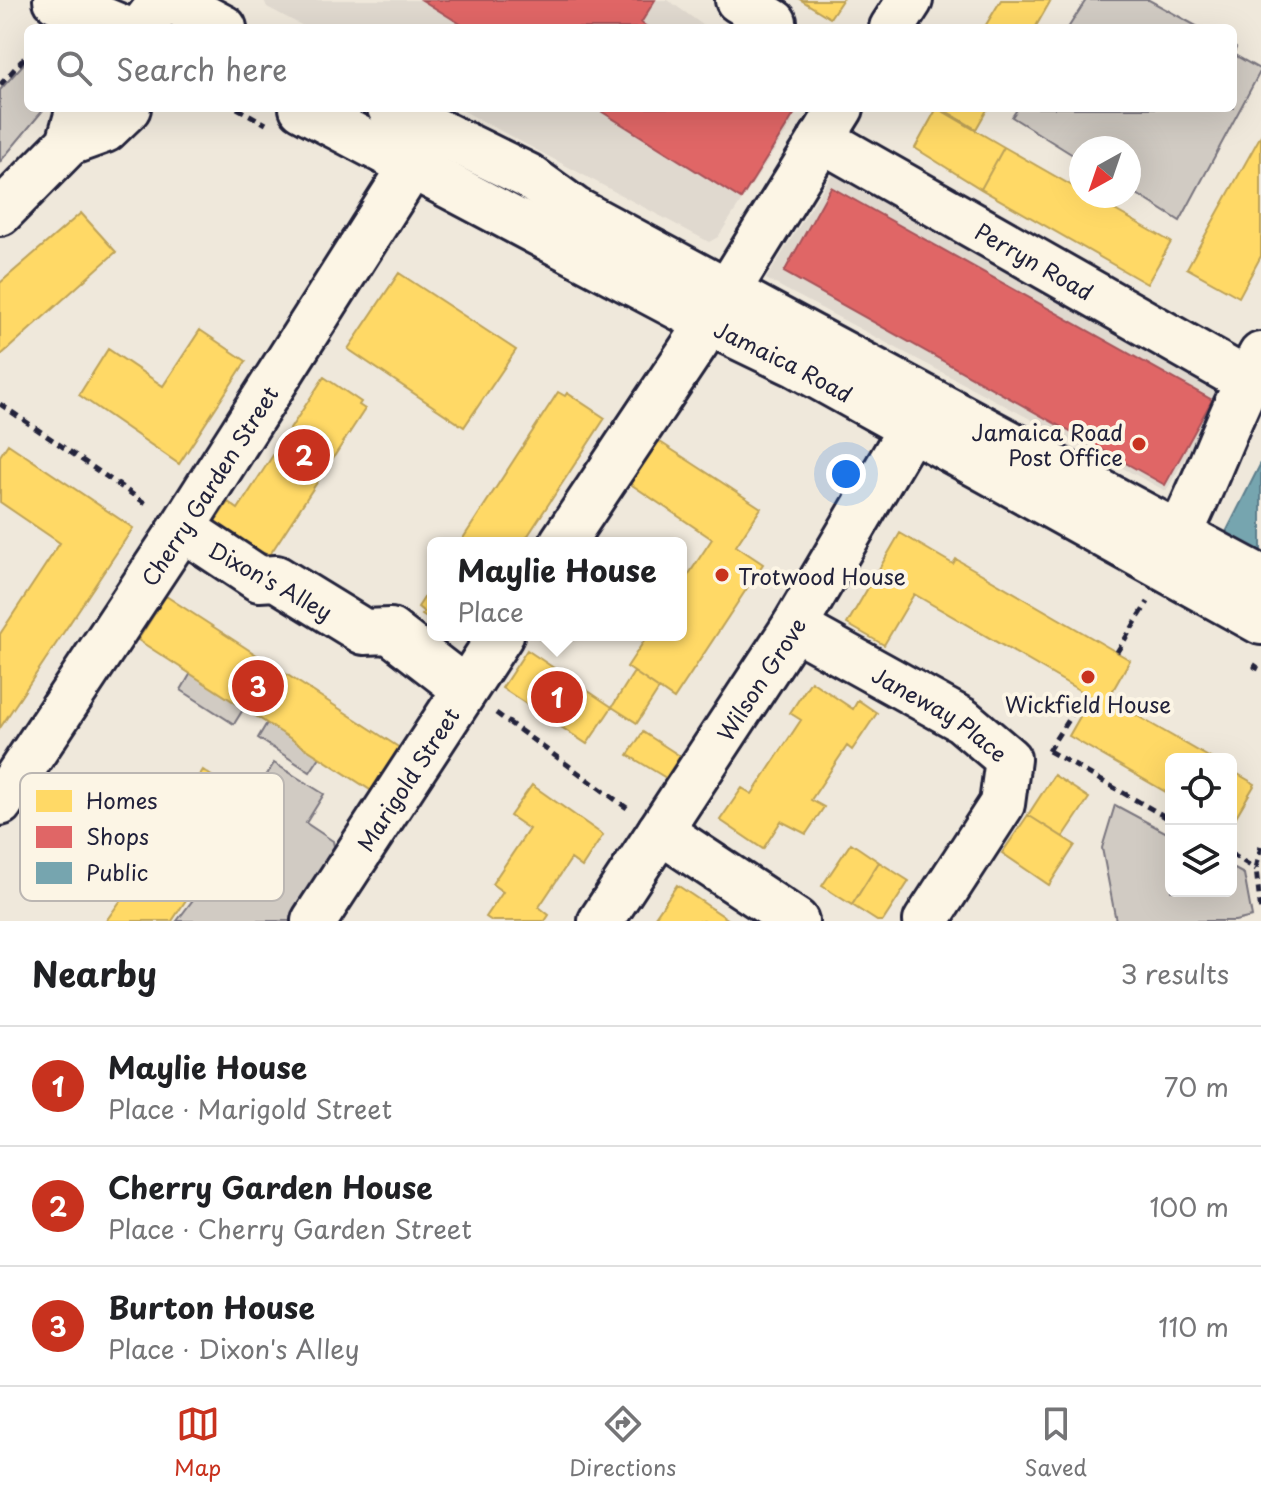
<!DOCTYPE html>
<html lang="en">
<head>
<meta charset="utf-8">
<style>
  :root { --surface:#fff; --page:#f6f6f6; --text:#202124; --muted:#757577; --line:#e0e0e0; --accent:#c8321e }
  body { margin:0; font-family:"Playpen Sans",sans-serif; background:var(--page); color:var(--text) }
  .controls { position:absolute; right:24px; bottom:24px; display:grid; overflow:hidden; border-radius:12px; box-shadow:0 8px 32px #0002 }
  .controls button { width:72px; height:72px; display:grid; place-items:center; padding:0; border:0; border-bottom:2px solid var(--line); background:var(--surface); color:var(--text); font:40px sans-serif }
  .compass { position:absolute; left:1069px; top:136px; width:72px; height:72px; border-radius:50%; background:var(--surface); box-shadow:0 8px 32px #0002; rotate:220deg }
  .you { position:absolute; left:846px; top:474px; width:28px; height:28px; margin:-20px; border:6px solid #fff; border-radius:50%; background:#1a73e8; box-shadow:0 0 0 12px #1a73e833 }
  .badge { display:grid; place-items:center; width:52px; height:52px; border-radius:50%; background:var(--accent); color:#fff; font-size:26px; font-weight:700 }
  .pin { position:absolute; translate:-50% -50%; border:4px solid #fff; box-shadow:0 2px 8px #0006 }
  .popup { position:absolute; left:427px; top:537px; width:260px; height:104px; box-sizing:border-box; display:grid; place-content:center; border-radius:12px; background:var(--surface); filter:drop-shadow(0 2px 6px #0005); font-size:26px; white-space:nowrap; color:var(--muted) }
  .popup b { font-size:30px; color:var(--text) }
  .popup::after { content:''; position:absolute; left:50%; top:100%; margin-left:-16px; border:16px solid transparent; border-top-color:var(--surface) }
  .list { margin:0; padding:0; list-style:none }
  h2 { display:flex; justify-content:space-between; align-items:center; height:104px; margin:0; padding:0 32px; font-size:34px }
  h2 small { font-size:26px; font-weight:400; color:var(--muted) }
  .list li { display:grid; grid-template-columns:52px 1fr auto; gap:24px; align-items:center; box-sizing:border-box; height:120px; padding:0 32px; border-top:2px solid var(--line) }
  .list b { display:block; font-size:30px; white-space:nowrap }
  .list p { margin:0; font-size:26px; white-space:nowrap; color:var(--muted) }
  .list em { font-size:26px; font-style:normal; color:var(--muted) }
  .icon { flex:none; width:44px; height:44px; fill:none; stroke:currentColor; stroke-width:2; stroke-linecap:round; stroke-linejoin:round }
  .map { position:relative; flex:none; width:1261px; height:921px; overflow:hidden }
  .search { position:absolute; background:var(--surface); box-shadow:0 8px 32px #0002; left:24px; right:24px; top:24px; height:88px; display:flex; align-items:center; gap:20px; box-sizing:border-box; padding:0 28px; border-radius:12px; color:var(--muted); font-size:30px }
  .sheet { height:464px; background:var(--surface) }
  nav { display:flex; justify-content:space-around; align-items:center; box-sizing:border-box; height:112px; border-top:2px solid var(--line); background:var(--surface); font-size:22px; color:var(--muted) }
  nav a { display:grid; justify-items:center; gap:4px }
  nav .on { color:var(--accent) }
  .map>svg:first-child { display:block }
  .built { fill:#e0d9cf }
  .green { fill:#d1cbc3; stroke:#7a767f; stroke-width:2 }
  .homes { fill:#ffd966; stroke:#bda259; stroke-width:2 }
  .shops { fill:#e06666; stroke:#a75259; stroke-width:2 }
  .public { fill:#76a5af; stroke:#5d7e8c; stroke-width:2 }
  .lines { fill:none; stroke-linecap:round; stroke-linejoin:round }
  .minor-casing { stroke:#22223b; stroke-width:50 }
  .major-casing { stroke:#22223b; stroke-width:50 }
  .path { stroke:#22223b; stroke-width:5; stroke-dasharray:8 6; stroke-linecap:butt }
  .minor { stroke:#fcf5e5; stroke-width:44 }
  .major { stroke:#fcf5e5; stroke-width:44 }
  .poi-dot { fill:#c8321e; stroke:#fcf5e5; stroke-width:3 }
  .labels { text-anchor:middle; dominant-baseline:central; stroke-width:8; stroke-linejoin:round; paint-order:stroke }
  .street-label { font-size:22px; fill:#22223b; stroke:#fcf5e5 }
  .poi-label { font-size:22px; fill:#22223b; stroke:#fcf5e5; text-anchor:end }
  .key { fill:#fcf5e5; stroke:#bbb6b2; stroke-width:2 }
  .key-label { font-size:22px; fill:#22223b }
</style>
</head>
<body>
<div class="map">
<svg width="1261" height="921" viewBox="0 0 1261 921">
  <rect width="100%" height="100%" fill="#efe8db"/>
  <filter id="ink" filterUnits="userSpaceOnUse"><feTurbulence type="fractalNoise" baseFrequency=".0125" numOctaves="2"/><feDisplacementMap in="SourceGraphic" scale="16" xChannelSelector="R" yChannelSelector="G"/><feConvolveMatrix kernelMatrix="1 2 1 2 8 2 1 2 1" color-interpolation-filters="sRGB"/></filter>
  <g filter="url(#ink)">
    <path class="built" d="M264,0H668L707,28H307L267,7Z
      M458,108H782L780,113L793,122L718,237L709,242Z
      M834,171L1223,393L1166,491L766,279Z"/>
    <path class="green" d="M1086,0H1149L1200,28H1068Z
      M1233,46L1236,48L1233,54L1261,70L1180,221L1129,189V148H1081V160L1012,117L1018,108H1233Z
      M28,59V108H45L0,162V90Z
      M191,673L244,708L234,724L181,690Z
      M267,723L320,757L310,772L258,738Z
      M274,763L324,794L306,823L333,841L336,856L293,921H177L220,864L231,832L251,801L242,795L245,789L255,794Z
      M1115,805L1171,835V891H1231V867L1244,874L1252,917L1235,921H1116L1102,848Z"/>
    <path class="homes" d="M801,0H842L830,18Z
      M1001,0H1051L1035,28H984Z
      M937,108L1004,147L981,189L915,148Z
      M941,108H988L976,129Z
      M1261,135V256L1239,297L1187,268Z
      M1004,147L1081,191V196H1090L1171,242L1147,284L981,189Z
      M81,213L116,252L0,356V283Z
      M399,273L516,350L464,427L348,349Z
      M200,330L246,361L179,464L79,395L108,349L163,386Z
      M324,377L361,402L359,405L365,409L269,556L264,553L260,557L212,526L228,502L238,509Z
      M558,392L565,396L567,393L605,418L523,543H460Z
      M657,440L761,508L736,546L763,564L674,699L627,667L648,635H681V586L712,539L629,483Z
      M8,444L133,528L0,728V634L60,543L0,502V456Z
      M900,533L953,564L956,559L1130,660L1108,699L1212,759H1171V795L1069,736L1091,697L914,594L884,645L847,624Z
      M433,584V622L422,615L424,612L418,607Z
      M166,596L403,750L375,793L138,640Z
      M527,650L612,707L587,744L502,688Z
      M634,672L659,689L637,723L612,707Z
      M811,681L853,709L858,700L877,713L852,750L847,746L811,800L824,807L806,834L781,821L763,849L720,820L742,788L752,794L801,720L790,713Z
      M643,732L680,756L666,778L628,755Z
      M203,770L248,801L228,832L221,858L202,876L172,921H106L121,900L108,891L133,852L145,860Z
      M1231,770L1255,784L1231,825Z
      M1054,775L1089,798L1063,837L1028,815Z
      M532,785L603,835L582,867L571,859L539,907L549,915L545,921H492L486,917L503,892L492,884L529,829L510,816Z
      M1028,815L1075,845L1049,885L1002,853Z
      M851,843L879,862L852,905L822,886Z
      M879,862L909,881L883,921H877L852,905Z
      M677,885L729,920L728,921H661L655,917Z"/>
    <path class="shops" d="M422,0H655L641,23L649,28H467Z
      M596,108H798L741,199Z
      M831,187L1212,400L1165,485L784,272Z"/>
    <path class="public" d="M1261,463V558L1223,538Z"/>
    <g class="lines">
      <defs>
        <g id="minor">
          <path d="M738,0L774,22"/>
          <path d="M141,28L163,0"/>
          <path d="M892,28L910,0"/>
          <path id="s1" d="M821,139L1247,381"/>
          <path d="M69,143L105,130L128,108"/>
          <path d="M0,213L69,143L79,108"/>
          <path d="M727,292L841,108"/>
          <path d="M182,528L259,579L276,578L364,632L390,631L465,689"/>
          <path d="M1179,535C1209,476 1229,413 1261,355"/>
          <path d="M562,543L697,341L703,320"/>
          <path id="s2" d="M794,627L962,720L1008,759L1002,804L926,921"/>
          <path id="s3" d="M0,803L182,528L412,166"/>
          <path d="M660,831L796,921"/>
          <path id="s4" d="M314,921L501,635"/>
          <path id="s5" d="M601,921L794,627L911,428"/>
        </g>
        <g id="major">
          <path d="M56,0L123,28"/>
          <path d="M171,0L224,28"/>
          <path id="s6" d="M302,108L703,320L797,365L1261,622"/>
          <path d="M390,108L528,176L575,210L1261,578"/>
        </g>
      </defs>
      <use href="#minor" class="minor-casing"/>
      <use href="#major" class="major-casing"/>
      <path class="path" d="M0,85L28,54
        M237,108L266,124
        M0,404L148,505
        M1117,652L1148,602
        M1257,664L1255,667L1261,670
        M496,713L627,808
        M1048,751L1085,693
        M1049,751L1171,820
        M1261,846L1256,869L1261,913
        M1231,854L1256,869"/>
      <use href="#minor" class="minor"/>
      <use href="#major" class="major"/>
    </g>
  </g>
  <g class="poi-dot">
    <circle cx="1139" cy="444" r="8"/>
    <circle cx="722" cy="575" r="8"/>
    <circle cx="1088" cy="677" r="8"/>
  </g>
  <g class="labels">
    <g class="street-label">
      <text stroke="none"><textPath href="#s1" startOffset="246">Perryn Road</textPath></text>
      <text stroke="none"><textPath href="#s6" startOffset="544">Jamaica Road</textPath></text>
      <text stroke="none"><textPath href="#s3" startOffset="380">Cherry Garden Street</textPath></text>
      <text transform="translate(271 580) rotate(29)">Dixon's Alley</text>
      <text stroke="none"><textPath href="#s5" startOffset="290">Wilson Grove</textPath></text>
      <text stroke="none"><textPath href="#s2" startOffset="170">Janeway Place</textPath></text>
      <text stroke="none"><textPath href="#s4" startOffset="170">Marigold Street</textPath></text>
    </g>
    <g class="poi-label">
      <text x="1123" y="431">Jamaica Road<tspan x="1123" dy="25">Post Office</tspan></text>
      <text x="738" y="575" text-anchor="start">Trotwood House</text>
      <text x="1088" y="703" text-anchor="middle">Wickfield House</text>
    </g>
  </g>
  <rect x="20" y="773" width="264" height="128" rx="12" class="key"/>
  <rect x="36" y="790" width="36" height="22" fill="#ffd966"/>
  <rect x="36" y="826" width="36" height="22" fill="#e06666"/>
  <rect x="36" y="862" width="36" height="22" fill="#76a5af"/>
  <g class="key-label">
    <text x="86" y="809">Homes</text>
    <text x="86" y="845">Shops</text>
    <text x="86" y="881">Public</text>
  </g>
</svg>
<div class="controls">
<button><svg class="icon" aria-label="locate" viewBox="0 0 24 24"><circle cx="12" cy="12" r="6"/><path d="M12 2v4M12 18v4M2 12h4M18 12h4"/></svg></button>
<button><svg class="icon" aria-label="layers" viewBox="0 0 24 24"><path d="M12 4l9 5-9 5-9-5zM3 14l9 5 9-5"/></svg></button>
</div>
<svg class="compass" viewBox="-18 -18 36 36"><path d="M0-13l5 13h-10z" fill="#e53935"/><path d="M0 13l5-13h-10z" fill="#757577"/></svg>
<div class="you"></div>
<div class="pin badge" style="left:557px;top:697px">1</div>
<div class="popup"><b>Maylie House</b>Place</div>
<div class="pin badge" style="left:304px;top:455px">2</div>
<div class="pin badge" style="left:258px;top:686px">3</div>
<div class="search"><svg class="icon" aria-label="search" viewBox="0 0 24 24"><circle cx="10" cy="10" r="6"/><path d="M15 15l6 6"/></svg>Search here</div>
</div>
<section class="sheet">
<h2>Nearby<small>3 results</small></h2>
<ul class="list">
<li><span class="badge">1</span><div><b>Maylie House</b><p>Place · Marigold Street</p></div><em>70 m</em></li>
<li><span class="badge">2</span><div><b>Cherry Garden House</b><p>Place · Cherry Garden Street</p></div><em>100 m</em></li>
<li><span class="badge">3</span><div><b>Burton House</b><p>Place · Dixon's Alley</p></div><em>110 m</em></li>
</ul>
</section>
<nav>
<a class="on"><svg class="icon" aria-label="map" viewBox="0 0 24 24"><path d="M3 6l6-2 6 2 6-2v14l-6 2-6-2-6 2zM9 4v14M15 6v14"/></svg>Map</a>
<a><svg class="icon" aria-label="directions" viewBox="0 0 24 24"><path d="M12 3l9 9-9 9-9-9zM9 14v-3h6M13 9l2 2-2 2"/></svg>Directions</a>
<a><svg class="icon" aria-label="saved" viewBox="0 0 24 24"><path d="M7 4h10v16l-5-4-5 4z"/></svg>Saved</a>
</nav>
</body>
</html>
